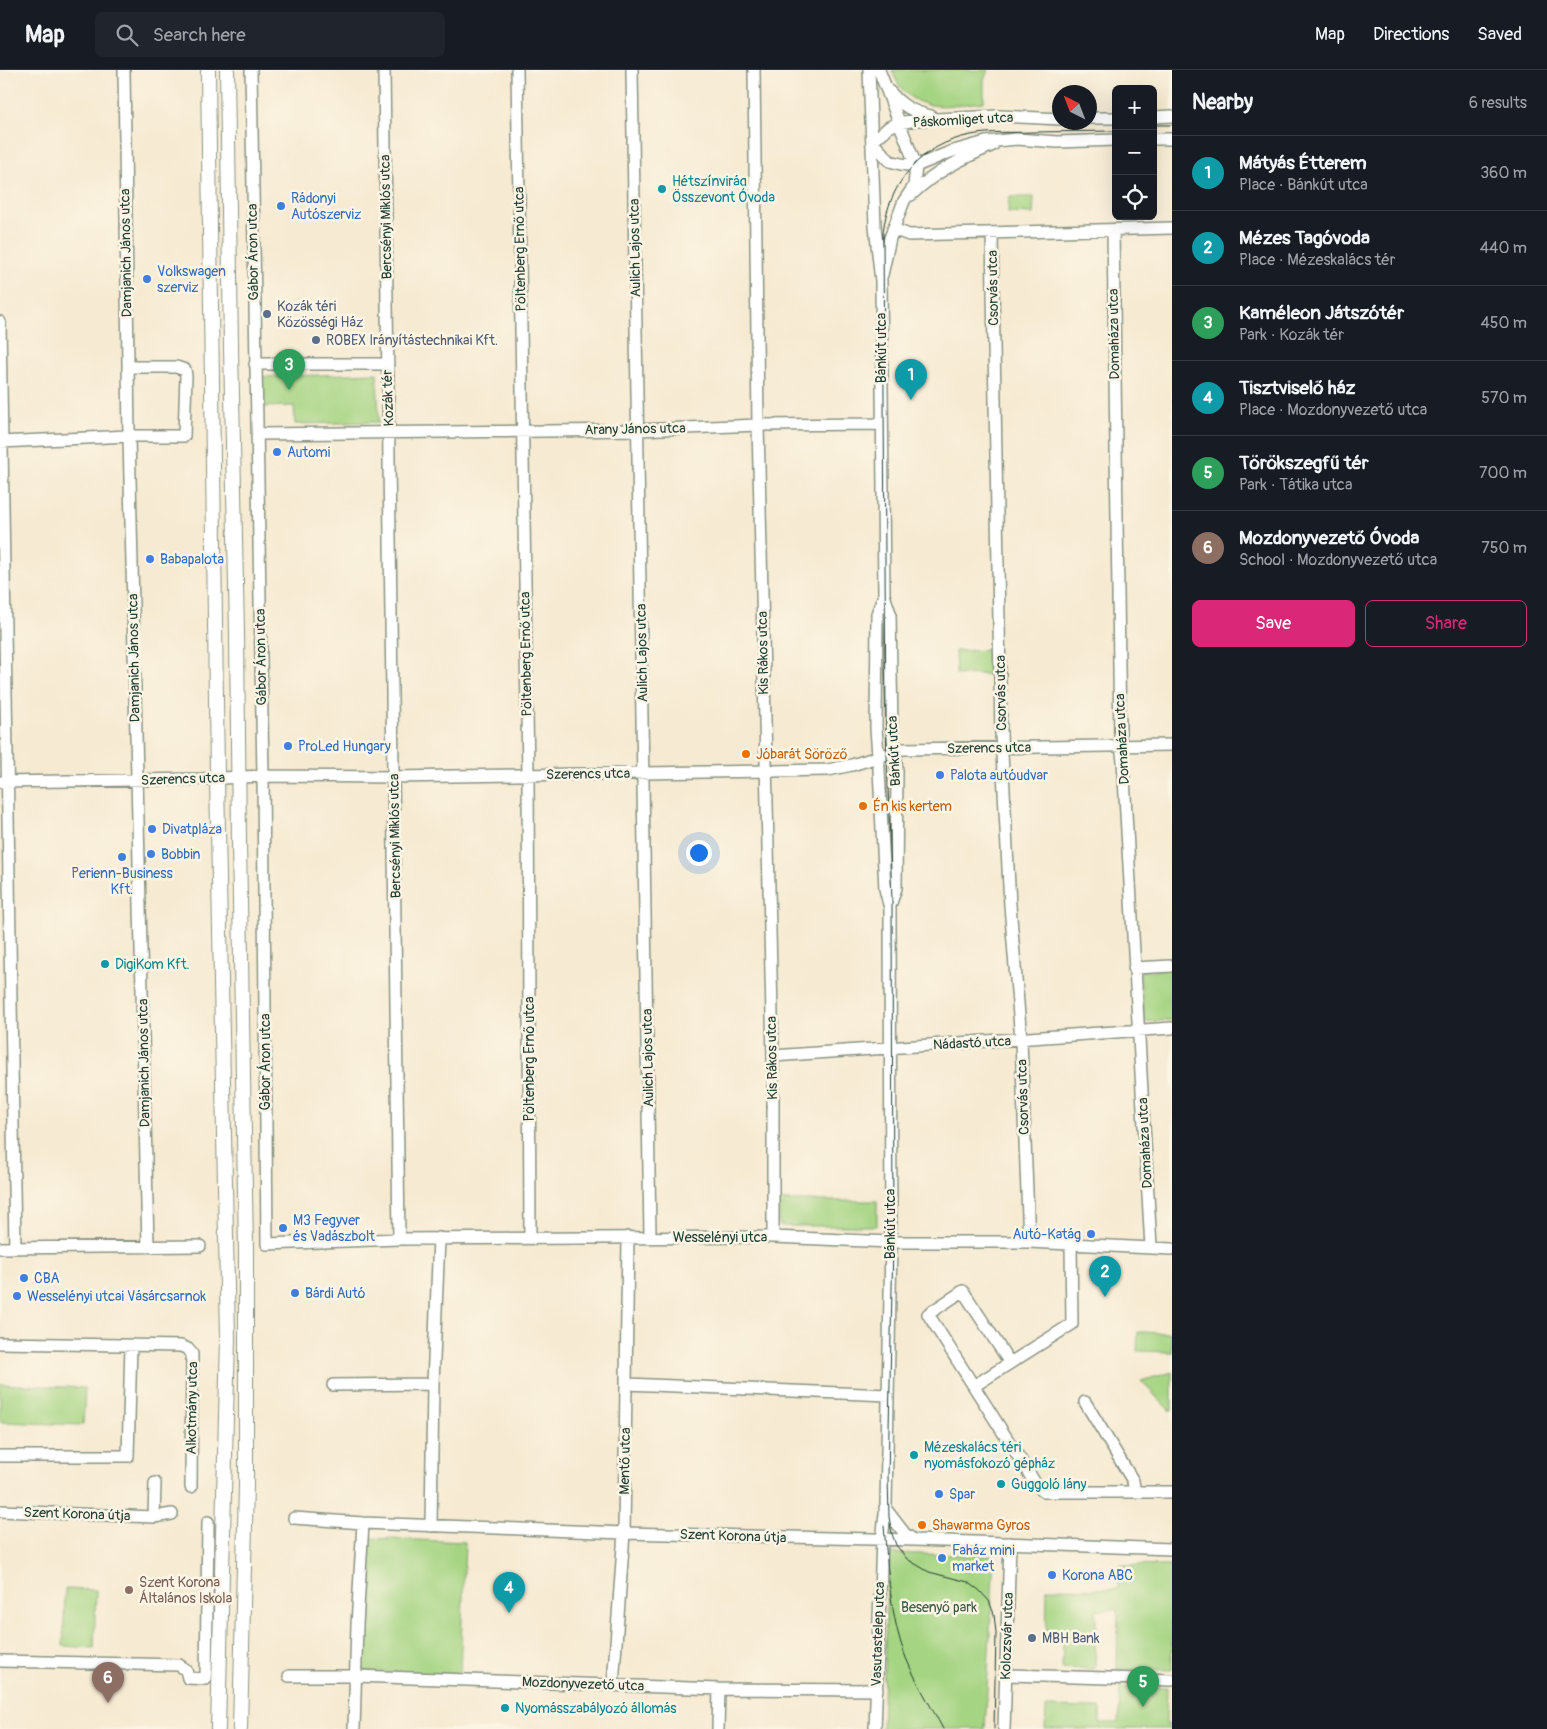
<!DOCTYPE html>
<html lang="en">
<head>
<meta charset="utf-8">
<style>
  :root { --surface:#171b24; --page:#20242c; --text:#f1f3f6; --muted:#9ea1a6; --line:#363941; --accent:#db2777 }
  body { margin:0; font-family:Pangolin,sans-serif; background:var(--page); color:var(--text) }
  .controls { position:absolute; right:15px; top:15px; display:grid; overflow:hidden; border-radius:8px; box-shadow:0 5px 20px #0002 }
  .controls button { width:45px; height:45px; display:grid; place-items:center; padding:0; border:0; border-bottom:1px solid var(--line); background:var(--surface); color:var(--text); font:25px sans-serif }
  .compass { position:absolute; left:1052px; top:15px; width:45px; height:45px; border-radius:50%; background:var(--surface); box-shadow:0 5px 20px #0002; rotate:318deg }
  .you { position:absolute; left:698px; top:782px; width:18px; height:18px; margin:-12px; border:4px solid #fff; border-radius:50%; background:#1a73e8; box-shadow:0 0 0 8px #1a73e833 }
  .badge { display:grid; place-items:center; width:32px; height:32px; border-radius:50%; background:var(--accent); color:#fff; font-size:16px; font-weight:700 }
  .pin { position:absolute; translate:-50% -41px; filter:drop-shadow(0 1px 2px #0008) }
  .pin::after { content:''; position:absolute; top:26px; width:18px; height:15px; background:inherit; clip-path:polygon(0 0,100% 0,50% 100%) }
  .list { margin:0; padding:0; list-style:none }
  h2 { display:flex; justify-content:space-between; align-items:center; height:65px; margin:0; padding:0 20px; font-size:21px }
  h2 small { font-size:16px; font-weight:400; color:var(--muted) }
  .list li { display:grid; grid-template-columns:32px 1fr auto; gap:15px; align-items:center; box-sizing:border-box; height:75px; padding:0 20px; border-top:1px solid var(--line) }
  .list b { display:block; font-size:19px; white-space:nowrap }
  .list p { margin:0; font-size:16px; white-space:nowrap; color:var(--muted) }
  .list em { font-size:16px; font-style:normal; color:var(--muted) }
  .actions { display:flex; gap:10px; padding:15px 20px }
  .actions a { flex:1; padding:11px 0; border:1px solid var(--accent); border-radius:8px; text-align:center; font-size:18px; color:var(--accent) }
  .actions .main { background:var(--accent); color:#fff }
  .icon { flex:none; width:28px; height:28px; fill:none; stroke:currentColor; stroke-width:2; stroke-linecap:round; stroke-linejoin:round }
  .map { position:relative; flex:none; width:1172px; height:1659px; overflow:hidden }
  header { display:flex; align-items:center; gap:30px; box-sizing:border-box; height:70px; padding:0 25px; background:var(--surface); border-bottom:1px solid var(--line) }
  header strong { font-size:24px }
  nav { display:flex; gap:28px; margin-inline-start:auto; font-size:18px }
  .search { width:350px; height:45px; background:var(--page); display:flex; align-items:center; gap:12px; box-sizing:border-box; padding:0 18px; border-radius:8px; color:var(--muted); font-size:19px }
  main { display:flex }
  aside { flex:1; background:var(--surface) }
  .map>svg:first-child { display:block }
  .green { fill:#a5d482; stroke:#62885b }
  .lines { fill:none; stroke-linecap:round; stroke-linejoin:round }
  .minor-casing { stroke:#8a9483; stroke-width:14 }
  .major-casing { stroke:#8a9483; stroke-width:16 }
  .minor { stroke:#fff; stroke-width:11 }
  .major { stroke:#fff; stroke-width:14 }
  .tram { stroke:#1f3d34; stroke-width:1 }
  .culture-dot { fill:#0f9aa8; stroke:#fcf5e5; stroke-width:2 }
  .shop-dot { fill:#3f7fe0; stroke:#fcf5e5; stroke-width:2 }
  .service-dot { fill:#5c6f8a; stroke:#fcf5e5; stroke-width:2 }
  .food-dot { fill:#e8710a; stroke:#fcf5e5; stroke-width:2 }
  .education-dot { fill:#8d6e63; stroke:#fcf5e5; stroke-width:2 }
  .labels { text-anchor:middle; dominant-baseline:central; stroke-width:5; stroke-linejoin:round; paint-order:stroke }
  .street-label { font-size:14px; fill:#1f3d34; stroke:#fcf5e5 }
  .culture-label { font-size:14px; fill:#0d838f; stroke:#fcf5e5; text-anchor:start }
  .shop-label { font-size:14px; fill:#366cbe; stroke:#fcf5e5; text-anchor:start }
  .service-label { font-size:14px; fill:#4e5e75; stroke:#fcf5e5; text-anchor:start }
  .food-label { font-size:14px; fill:#c56008; stroke:#fcf5e5; text-anchor:start }
  .education-label { font-size:14px; fill:#785e54; stroke:#fcf5e5; text-anchor:start }
  .park-label { font-size:14px; fill:#3a5b44; stroke:#fcf5e5 }
</style>
</head>
<body>
<header>
<strong>Map</strong>
<div class="search"><svg class="icon" aria-label="search" viewBox="0 0 24 24"><circle cx="10" cy="10" r="6"/><path d="M15 15l6 6"/></svg>Search here</div>
<nav><a>Map</a><a>Directions</a><a>Saved</a></nav>
</header>
<main>
<div class="map">
<svg width="1172" height="1659" viewBox="0 0 1172 1659">
  <rect width="100%" height="100%" fill="#fcf5e5"/>
  <filter id="ink" filterUnits="userSpaceOnUse"><feTurbulence type="fractalNoise" baseFrequency=".02" numOctaves="2"/><feDisplacementMap in="SourceGraphic" scale="10" xChannelSelector="R" yChannelSelector="G"/><feConvolveMatrix kernelMatrix="1 2 1 2 8 2 1 2 1" color-interpolation-filters="sRGB"/></filter>
  <filter id="wash" filterUnits="userSpaceOnUse"><feTurbulence type="fractalNoise" baseFrequency=".0096" numOctaves="4" result="noise"/><feDisplacementMap in="SourceGraphic" scale="20" xChannelSelector="R" yChannelSelector="G"/><feGaussianBlur stdDeviation="1.12" result="paint"/><feColorMatrix in="noise" values="0 0 0 0 0 0 0 0 0 0 0 0 0 0 0 0 0 1.4 0 .05"/><feComposite in="paint" operator="in"/></filter>
  <g filter="url(#wash)">
    <rect width="100%" height="100%" fill="#f6ead2"/>
    <path class="green" d="M892,0H989L984,9V32C946,36 908,46 892,0Z
      M1009,127H1034L1033,144L1008,143Z
      M377,303L379,352L295,354L294,336L261,337L260,307Z
      M990,580V604L956,605L955,581Z
      M1172,899V950L1144,952L1140,901Z
      M779,1131H877V1156H779Z
      M1138,1262L1172,1263V1282L1137,1281Z
      M1172,1302V1341H1170L1141,1311Z
      M0,1314L85,1318L83,1355L0,1352Z
      M368,1468L465,1472L460,1605L362,1601Z
      M888,1483L994,1486L985,1659H882Z
      M1119,1495L1172,1496V1600L1117,1599L1118,1540H1096L1095,1599L1062,1598L1063,1573H1046L1047,1518L1118,1519Z
      M65,1519L96,1520L94,1578L63,1576Z
      M1120,1617L1167,1618L1166,1654L1172,1655V1659H1045L1046,1637L1100,1638V1653H1119Z"/>
  </g>
  <g filter="url(#ink)">
    <g class="lines">
      <defs>
        <path id="minor" d="M124,0L129,366L148,1177
          M251,0L263,706L267,1174L399,1169L773,1167L891,1172H1029L1172,1179
          M384,0L399,1169
          M517,0L528,705L530,1168
          M632,0L650,1166
          M754,0L758,355L773,986V1167
          M869,0L875,156L881,211L884,525L877,544L876,658L879,699L885,819L890,838L891,1172L886,1435L882,1470L875,1659
          M879,0L916,96L914,116L904,131L890,168L882,205
          M890,22C902,36 913,42 931,46
          M1153,47L1172,46
          M1090,48H1116
          M1153,69H1172
          M872,72L890,91L901,94L916,96L950,82L986,72L1017,69L1057,72L1116,70
          M872,72L889,57L899,53L916,50L999,46L1060,49
          M911,125C936,101 961,89 993,75
          M893,159L909,165L1172,158
          M1113,160L1120,667L1123,691L1151,1177
          M992,163L1001,664L1010,835L1021,970L1029,1172
          M0,252L15,1178
          M255,294H387
          M257,364L638,360L758,355L881,354
          M0,372L129,366H184L186,306L185,300L176,297H128
          M884,525L890,543L892,657L897,700L896,818L890,836
          M0,712L202,709L263,706L394,707L828,700L852,695L903,679L1172,675
          M1134,898L1172,896
          M773,986C906,976 1039,968 1172,958
          M0,1178L200,1176
          M0,1273L181,1276L188,1279L192,1284L191,1417
          M1010,1293L1072,1254L1071,1174
          M627,1314L888,1325
          M333,1315L433,1314
          M974,1316L1010,1293L963,1221L928,1244L1037,1416L1044,1422H1172
          M1085,1332L1133,1411L1135,1422
          M0,1386H128L131,1275
          M885,1438L905,1464L914,1470
          M0,1441L154,1447L172,1444
          M154,1447L155,1413
          M294,1448L363,1453L624,1463L914,1470L1172,1479
          M431,1456L433,1314L439,1168
          M0,1591L179,1595L186,1600L188,1608L206,1609L208,1452
          M1006,1605L1172,1610
          M289,1606H356L719,1619L877,1620
          M613,1615L624,1463L628,1167
          M354,1659L357,1555L363,1453
          M718,1659L719,1619
          M1004,1659L1010,1473"/>
        <path id="major" d="M208,0L217,708L228,1268L218,1659
          M227,0L231,278L237,563L239,772L246,1180V1415L240,1659"/>
      </defs>
      <use href="#minor" class="minor-casing"/>
      <use href="#major" class="major-casing"/>
      <use href="#minor" class="minor"/>
      <use href="#major" class="major"/>
      <path class="tram" d="M1153,55H1172
        M884,1456C888,1500 890,1546 906,1588C916,1612 931,1636 943,1659
        M994,1659L996,1563L994,1544L989,1531L979,1520L968,1512L929,1502L907,1489L896,1475L892,1464L889,1447L888,1406L893,1172L892,831L886,657L883,162C889,113 921,74 971,65C991,61 1012,63 1032,62C1060,62 1088,61 1116,61"/>
    </g>
  </g>
  <g class="culture-dot">
    <circle cx="662" cy="119" r="5"/>
    <circle cx="105" cy="894" r="5"/>
    <circle cx="914" cy="1385" r="5"/>
    <circle cx="1001" cy="1414" r="5"/>
    <circle cx="505" cy="1638" r="5"/>
  </g>
  <g class="shop-dot">
    <circle cx="281" cy="136" r="5"/>
    <circle cx="147" cy="209" r="5"/>
    <circle cx="277" cy="382" r="5"/>
    <circle cx="150" cy="489" r="5"/>
    <circle cx="288" cy="676" r="5"/>
    <circle cx="940" cy="705" r="5"/>
    <circle cx="152" cy="759" r="5"/>
    <circle cx="151" cy="784" r="5"/>
    <circle cx="122" cy="787" r="5"/>
    <circle cx="283" cy="1158" r="5"/>
    <circle cx="1091" cy="1164" r="5"/>
    <circle cx="24" cy="1208" r="5"/>
    <circle cx="295" cy="1223" r="5"/>
    <circle cx="17" cy="1226" r="5"/>
    <circle cx="939" cy="1424" r="5"/>
    <circle cx="942" cy="1488" r="5"/>
    <circle cx="1052" cy="1505" r="5"/>
  </g>
  <g class="service-dot">
    <circle cx="267" cy="244" r="5"/>
    <circle cx="316" cy="270" r="5"/>
    <circle cx="1032" cy="1568" r="5"/>
  </g>
  <g class="food-dot">
    <circle cx="746" cy="684" r="5"/>
    <circle cx="863" cy="736" r="5"/>
    <circle cx="922" cy="1455" r="5"/>
  </g>
  <circle class="education-dot" cx="129" cy="1520" r="5"/>
  <g class="labels">
    <g class="street-label">
      <text transform="translate(963 50) rotate(-3)">Páskomliget utca</text>
      <text transform="translate(386 147) rotate(-91)">Bercsényi Miklós utca</text>
      <text transform="translate(635 178) rotate(-91)">Aulich Lajos utca</text>
      <text transform="translate(520 179) rotate(-91)">Pöltenberg Ernő utca</text>
      <text transform="translate(253 182) rotate(-91)">Gábor Áron utca</text>
      <text transform="translate(126 183) rotate(-91)">Damjanich János utca</text>
      <text transform="translate(993 218) rotate(-91)">Csorvás utca</text>
      <text transform="translate(1114 264) rotate(-91)">Domaháza utca</text>
      <text transform="translate(881 278) rotate(-90)">Bánkút utca</text>
      <text transform="translate(388 328) rotate(-92)">Kozák tér</text>
      <text transform="translate(635 359) rotate(-1)">Arany János utca</text>
      <text transform="translate(642 583) rotate(-91)">Aulich Lajos utca</text>
      <text transform="translate(763 583) rotate(-91)">Kis Rákos utca</text>
      <text transform="translate(526 584) rotate(-91)">Pöltenberg Ernő utca</text>
      <text transform="translate(261 587) rotate(-91)">Gábor Áron utca</text>
      <text transform="translate(134 588) rotate(-91)">Damjanich János utca</text>
      <text transform="translate(1001 623) rotate(-91)">Csorvás utca</text>
      <text transform="translate(1122 669) rotate(-93)">Domaháza utca</text>
      <text transform="translate(989 678) rotate(-1)">Szerencs utca</text>
      <text transform="translate(894 681) rotate(-93)">Bánkút utca</text>
      <text transform="translate(588 704) rotate(-1)">Szerencs utca</text>
      <text transform="translate(183 709) rotate(-2)">Szerencs utca</text>
      <text transform="translate(395 766) rotate(-91)">Bercsényi Miklós utca</text>
      <text transform="translate(972 973) rotate(-3)">Nádastó utca</text>
      <text transform="translate(648 988) rotate(-91)">Aulich Lajos utca</text>
      <text transform="translate(772 988) rotate(-91)">Kis Rákos utca</text>
      <text transform="translate(529 989) rotate(-90)">Pöltenberg Ernő utca</text>
      <text transform="translate(265 992) rotate(-90)">Gábor Áron utca</text>
      <text transform="translate(144 993) rotate(-91)">Damjanich János utca</text>
      <text transform="translate(1023 1027) rotate(-92)">Csorvás utca</text>
      <text transform="translate(1145 1073) rotate(-93)">Domaháza utca</text>
      <text transform="translate(890 1154) rotate(-90)">Bánkút utca</text>
      <text x="720" y="1167">Wesselényi utca</text>
      <text transform="translate(192 1338) rotate(-89)">Alkotmány utca</text>
      <text transform="translate(625 1391) rotate(-89)">Mentő utca</text>
      <text transform="translate(77 1444) rotate(2)">Szent Korona útja</text>
      <text transform="translate(733 1466) rotate(2)">Szent Korona útja</text>
      <text transform="translate(878 1564) rotate(-88)">Vasutastelep utca</text>
      <text transform="translate(1007 1566) rotate(-88)">Kolozsvár utca</text>
      <text transform="translate(583 1614) rotate(2)">Mozdonyvezető utca</text>
    </g>
    <g class="culture-label">
      <text x="672" y="111">Hétszínvirág<tspan x="672" dy="16">Összevont Óvoda</tspan></text>
      <text x="115" y="894">DigiKom Kft.</text>
      <text x="924" y="1377">Mézeskalács téri<tspan x="924" dy="16">nyomásfokozó gépház</tspan></text>
      <text x="1011" y="1414">Guggoló lány</text>
      <text x="515" y="1638">Nyomásszabályozó állomás</text>
    </g>
    <g class="shop-label">
      <text x="291" y="128">Rádonyi<tspan x="291" dy="16">Autószerviz</tspan></text>
      <text x="157" y="201">Volkswagen<tspan x="157" dy="16">szerviz</tspan></text>
      <text x="287" y="382">Automi</text>
      <text x="160" y="489">Babapalota</text>
      <text x="298" y="676">ProLed Hungary</text>
      <text x="950" y="705">Palota autóudvar</text>
      <text x="162" y="759">Divatpláza</text>
      <text x="161" y="784">Bobbin</text>
      <text x="122" y="803" text-anchor="middle">Perienn-Business<tspan x="122" dy="16">Kft.</tspan></text>
      <text x="293" y="1150">M3 Fegyver<tspan x="293" dy="16">és Vadászbolt</tspan></text>
      <text x="1081" y="1164" text-anchor="end">Autó-Katág</text>
      <text x="34" y="1208">CBA</text>
      <text x="305" y="1223">Bárdi Autó</text>
      <text x="27" y="1226">Wesselényi utcai Vásárcsarnok</text>
      <text x="949" y="1424">Spar</text>
      <text x="952" y="1480">Faház mini<tspan x="952" dy="16">market</tspan></text>
      <text x="1062" y="1505">Korona ABC</text>
    </g>
    <g class="service-label">
      <text x="277" y="236">Kozák téri<tspan x="277" dy="16">Közösségi Ház</tspan></text>
      <text x="326" y="270">ROBEX Irányítástechnikai Kft.</text>
      <text x="1042" y="1568">MBH Bank</text>
    </g>
    <g class="food-label">
      <text x="756" y="684">Jóbarát Söröző</text>
      <text x="873" y="736">Én kis kertem</text>
      <text x="932" y="1455">Shawarma Gyros</text>
    </g>
    <g class="education-label">
      <text x="139" y="1512">Szent Korona<tspan x="139" dy="16">Általános Iskola</tspan></text>
    </g>
    <g class="park-label">
      <text x="939" y="1537">Besenyő park</text>
    </g>
  </g>
</svg>
<div class="controls">
<button>+</button>
<button>−</button>
<button><svg class="icon" aria-label="locate" viewBox="0 0 24 24"><circle cx="12" cy="12" r="6"/><path d="M12 2v4M12 18v4M2 12h4M18 12h4"/></svg></button>
</div>
<svg class="compass" viewBox="-18 -18 36 36"><path d="M0-13l5 13h-10z" fill="#e53935"/><path d="M0 13l5-13h-10z" fill="#9ea1a6"/></svg>
<div class="you"></div>
<div class="pin badge" style="left:911px;top:330px;background:#0f9aa8">1</div>
<div class="pin badge" style="left:1105px;top:1227px;background:#0f9aa8">2</div>
<div class="pin badge" style="left:289px;top:320px;background:#2e9e5b">3</div>
<div class="pin badge" style="left:509px;top:1543px;background:#0f9aa8">4</div>
<div class="pin badge" style="left:1143px;top:1637px;background:#2e9e5b">5</div>
<div class="pin badge" style="left:108px;top:1633px;background:#8d6e63">6</div>
</div>
<aside>
<h2>Nearby<small>6 results</small></h2>
<ul class="list">
<li><span class="badge" style="background:#0f9aa8">1</span><div><b>Mátyás Étterem</b><p>Place · Bánkút utca</p></div><em>360 m</em></li>
<li><span class="badge" style="background:#0f9aa8">2</span><div><b>Mézes Tagóvoda</b><p>Place · Mézeskalács tér</p></div><em>440 m</em></li>
<li><span class="badge" style="background:#2e9e5b">3</span><div><b>Kaméleon Játszótér</b><p>Park · Kozák tér</p></div><em>450 m</em></li>
<li><span class="badge" style="background:#0f9aa8">4</span><div><b>Tisztviselő ház</b><p>Place · Mozdonyvezető utca</p></div><em>570 m</em></li>
<li><span class="badge" style="background:#2e9e5b">5</span><div><b>Törökszegfű tér</b><p>Park · Tátika utca</p></div><em>700 m</em></li>
<li><span class="badge" style="background:#8d6e63">6</span><div><b>Mozdonyvezető Óvoda</b><p>School · Mozdonyvezető utca</p></div><em>750 m</em></li>
</ul>
<div class="actions"><a class="main">Save</a><a>Share</a></div>
</aside>
</main>
</body>
</html>
